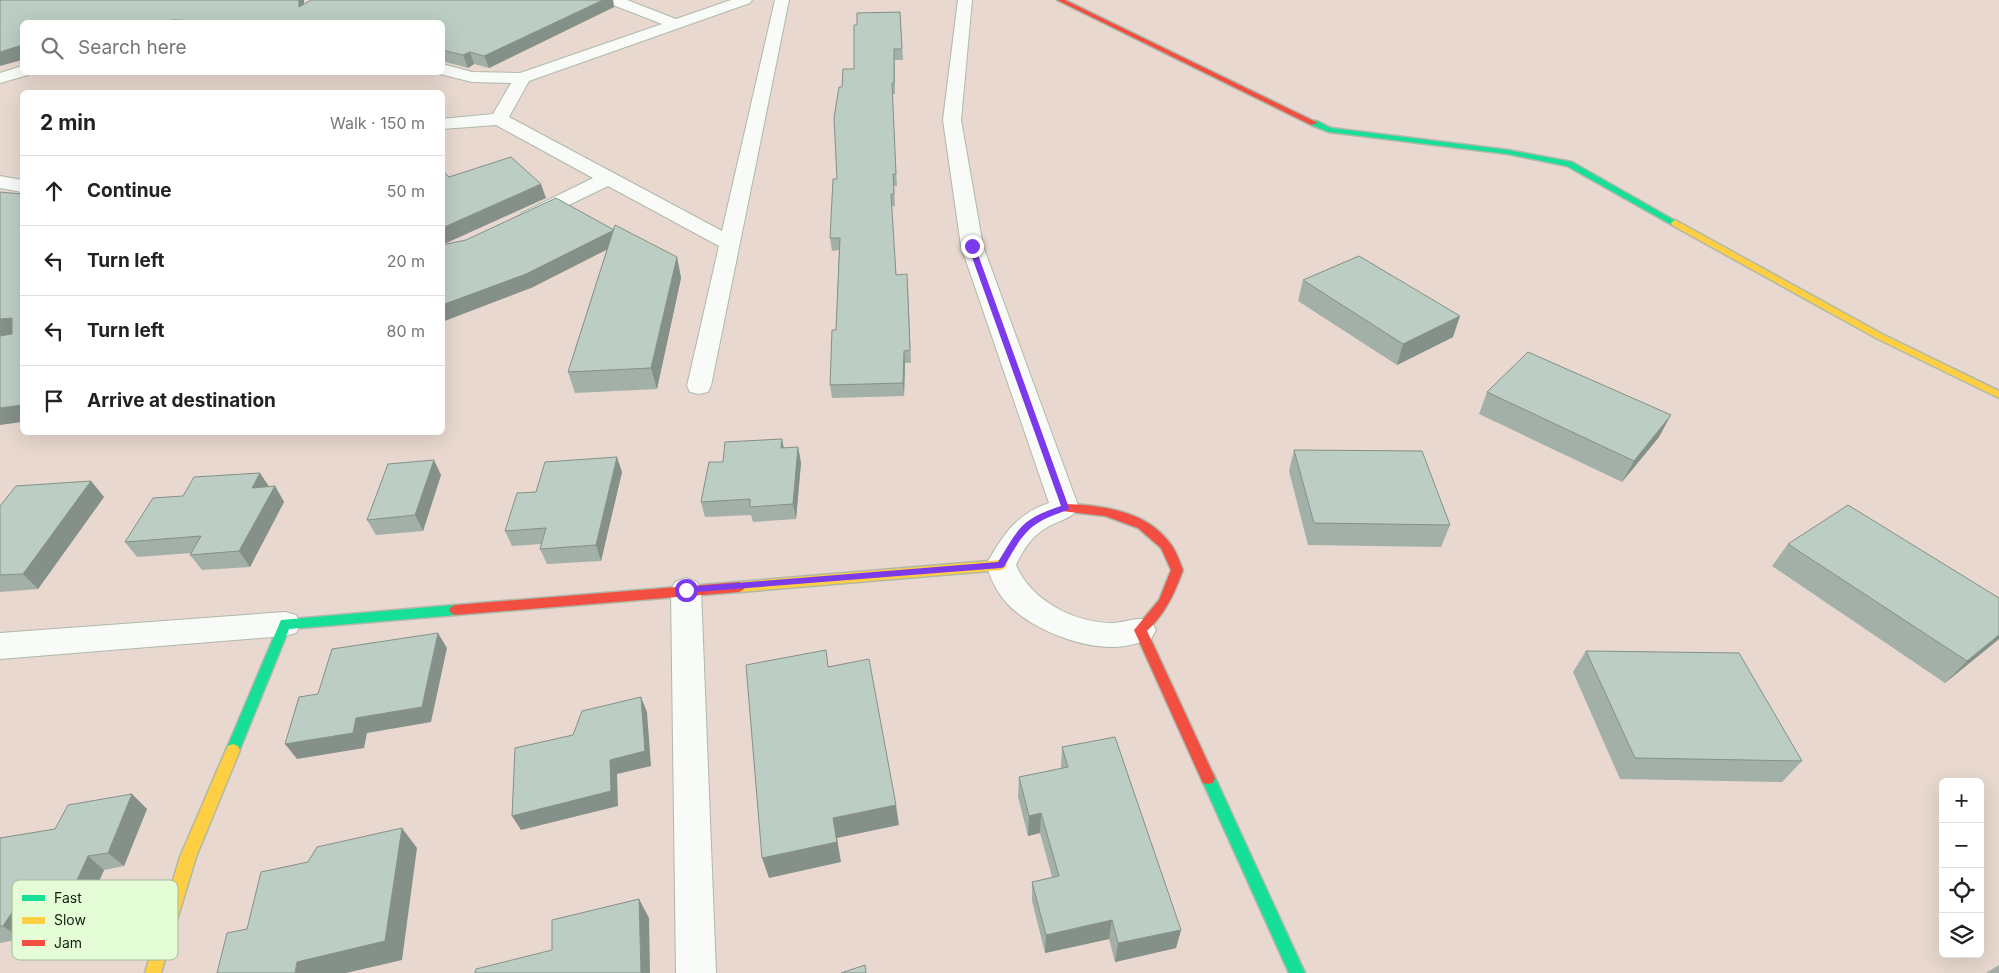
<!DOCTYPE html>
<html lang="en">
<head>
<meta charset="utf-8">
<style>
  :root { --surface:#fff; --page:#f6f6f6; --text:#222; --muted:#767676; --line:#e0e0e0 }
  body { margin:0; font-family:Inter,sans-serif; background:var(--page); color:var(--text) }
  .controls { position:absolute; right:15px; bottom:15px; display:grid; overflow:hidden; border-radius:8px; box-shadow:0 5px 20px #0002 }
  .controls button { width:45px; height:45px; display:grid; place-items:center; padding:0; border:0; border-bottom:1px solid var(--line); background:var(--surface); color:var(--text); font:25px sans-serif }
  .stop { position:absolute; width:15px; height:15px; margin:-11px; border:4px solid #7c3aed; border-radius:50%; background:#fff }
  .stop.end { background:#7c3aed; border-color:#fff; box-shadow:0 1px 5px #0008 }
  .list { margin:0; padding:0; list-style:none }
  h2 { display:flex; justify-content:space-between; align-items:center; height:65px; margin:0; padding:0 20px; font-size:21px }
  h2 small { font-size:16px; font-weight:400; color:var(--muted) }
  .list li { display:grid; grid-template-columns:32px 1fr auto; gap:15px; align-items:center; box-sizing:border-box; height:70px; padding:0 20px; border-top:1px solid var(--line) }
  .list b { display:block; font-size:19px; white-space:nowrap }
  .list em { font-size:16px; font-style:normal; color:var(--muted) }
  .icon { flex:none; width:28px; height:28px; fill:none; stroke:currentColor; stroke-width:2; stroke-linecap:round; stroke-linejoin:round }
  .map { position:relative; flex:none; width:1999px; height:973px; overflow:hidden }
  .search { position:absolute; background:var(--surface); box-shadow:0 5px 20px #0002; left:20px; top:20px; width:425px; height:55px; display:flex; align-items:center; gap:12px; box-sizing:border-box; padding:0 18px; border-radius:8px; color:var(--muted); font-size:19px }
  .panel { position:absolute; background:var(--surface); box-shadow:0 5px 20px #0002; left:20px; top:90px; width:425px; height:345px; border-radius:8px }
  .map>svg:first-child { display:block }
  .green { fill:#e8d8cf; fill-rule:evenodd }
  .lines { fill:none; stroke-linecap:round; stroke-linejoin:round }
  .street-casing { stroke:#afb9a9; stroke-width:2 }
  .fast-casing { stroke:#afb9a9; stroke-width:3 }
  .slow-casing { stroke:#afb9a9; stroke-width:3 }
  .jam-casing { stroke:#afb9a9; stroke-width:3 }
  .street { fill:#f9fbf8; fill-rule:evenodd }
  .fast { fill:#16e098; fill-rule:evenodd }
  .slow { fill:#ffcf43; fill-rule:evenodd }
  .jam { fill:#f24e42; fill-rule:evenodd }
  .wall { fill:#a2b0a8 }
  .shaded-wall { fill:#849088 }
  .building { fill:#bccdc3; stroke:#849088 }
  .route { fill:#7c3aed }
  .key { fill:#e4fdd7; stroke:#a6ba9b; stroke-width:1 }
  .key-label { font-size:14px; fill:#141d10 }
</style>
</head>
<body>
<div class="map">
<svg width="1999" height="973" viewBox="0 0 1999 973">
  <rect width="100%" height="100%" fill="#d9e7d2"/>
  <path class="green" d="M0,0H1999V973H0ZM22,22H442V72H22ZM22,92H442V432H22ZM1943,782H1980V954H1943Z"/>
  <g class="lines">
    <defs>
      <path id="street" d="M606,0H627L676,19L731,0H752L750,3L529,81L509,117L722,231L775,0H789L711,386L708,392L699,394L690,392L687,386L719,246L608,186L536,221L529,223L522,221L519,217L522,213L593,178L496,125L442,129V119L493,114L511,83L472,82L436,73L442,72V64L472,72L520,73L662,24L608,3Z
        M958,0H972L961,120L983,246L1079,508C1072,519 1057,521 1046,528C1031,537 1023,550 1016,565C1031,601 1075,623 1113,623C1129,622 1136,616 1151,621L1156,630L1151,639C1139,643 1126,647 1114,647C1077,648 1019,625 999,593C993,584 990,575 986,565C1002,536 1016,514 1049,503L961,246L943,120Z
        M22,66V72H29L28,75L0,83V73Z
        M0,176L22,180V192L0,188Z
        M686,578L697,582L701,590L716,973H676L671,590L675,582Z
        M285,612L296,615L301,624L296,633L285,636L0,659V633Z"/>
      <path id="fast" d="M1311,121H1317L1331,128L1508,150L1572,162L1679,223L1675,226L1672,225L1567,166L1508,154L1329,132L1311,125Z
        M455,605L459,607L461,610L459,613L455,615L289,629L238,754L233,756L228,754L226,750L281,620Z
        M1208,772L1213,773L1305,973H1289L1201,778L1203,773Z"/>
      <path id="slow" d="M1675,220L1882,334L1999,391V398L1876,338L1672,225L1671,223Z
        M1001,560L1005,562L1007,565L1005,568L1001,570L739,592L735,590L733,587L735,584L739,582Z
        M233,744L238,746L240,750L196,857L161,973H145L180,857L226,750L228,746Z"/>
      <path id="jam" d="M1057,0H1065L1318,123L1311,125Z
        M1065,504C1101,505 1146,511 1169,542C1176,550 1179,560 1183,570C1175,593 1165,614 1147,631L1215,778L1213,783L1208,784L1203,783L1134,630L1159,600L1171,570L1161,548L1138,528L1105,516L1061,511L1059,508Z
        M739,582L743,584L745,587L743,590L739,592L455,615L451,613L449,610L451,607L455,605Z"/>
    </defs>
    <use href="#street" class="street-casing"/>
    <use href="#fast" class="fast-casing"/>
    <use href="#slow" class="slow-casing"/>
    <use href="#jam" class="jam-casing"/>
    <use href="#street" class="street"/>
    <use href="#fast" class="fast"/>
    <use href="#slow" class="slow"/>
    <use href="#jam" class="jam"/>
  </g>
  <path class="wall" d="M0,0H304V4L311,0H613L614,7L489,68L474,64L468,68L442,61V22H22Z
    M900,12L903,60H895V94H892L897,186H894L895,206H891L896,275L908,287L911,363H905L904,396L832,398L830,385L836,330L839,250L832,251L830,238L837,179L842,87L854,69L857,25Z
    M613,229L677,257L681,278L657,389L575,393L568,372L607,249L531,288Z
    M1303,280L1453,337L1397,365L1298,301Z
    M1487,392L1659,437L1622,482L1479,414Z
    M798,447L801,463L796,519L753,522L751,515L705,517L701,502L723,462L784,448Z
    M1294,450L1450,525L1441,547L1308,545L1289,471Z
    M622,472L601,561L547,564L540,549L541,544L512,546L505,531Z
    M441,475L423,531L376,535L367,520Z
    M91,481L104,497L38,589L0,592V506Z
    M275,486L284,502L250,567L202,570L190,555L191,553L137,557L125,542L183,496Z
    M1788,544L1999,598V639L1945,683L1772,566Z
    M1586,651L1802,761L1782,782L1620,779L1573,672Z
    M1062,747L1181,930L1176,948L1115,962L1109,939L1045,953L1032,901V882L1052,877L1040,833L1028,836L1018,797L1019,777L1061,769Z
    M132,794L147,809L124,866L104,870L85,913L34,922L22,939L0,943V838L55,829Z
    M1999,965V973H1986Z"/>
  <path class="shaded-wall" d="M299,0H304V19L299,7Z
    M603,0H613L614,7L489,68L484,56Z
    M174,20L175,22H156Z
    M22,45V60L0,66V52Z
    M470,52L474,64L468,68L463,55Z
    M541,184L546,198L442,245V228Z
    M614,230L618,244L531,288L442,322V305Z
    M677,257L681,278L657,389L651,368Z
    M1460,316L1453,337L1397,365L1403,344Z
    M12,318L22,333L0,336V319Z
    M904,351L905,363L904,396L903,383Z
    M22,405V422L0,425V408Z
    M1671,415L1659,437L1622,482L1634,461Z
    M782,439L785,454L781,448Z
    M798,447L801,463L796,519L793,504Z
    M617,457L622,472L601,561L596,545Z
    M434,460L441,475L423,531L415,515Z
    M260,473L270,488H252Z
    M91,481L104,497L38,589L23,574Z
    M275,486L284,502L250,567L239,551Z
    M438,633L447,648L431,722L367,733L364,748L297,759L285,744L356,718Z
    M1999,635V639L1945,683L1967,661Z
    M641,697L647,712L651,766L617,774L618,806L521,830L512,816L610,760Z
    M132,794L147,809L124,866L108,853Z
    M896,805L899,825L837,838L841,862L769,878L762,858L833,818Z
    M1041,813L1040,833L1028,836L1029,816Z
    M402,828L417,848L402,960L346,973H295L297,962Z
    M88,856L104,870L85,913L68,900Z
    M639,899L649,918L650,973H641Z
    M15,908L34,922L22,939L3,926Z
    M1112,920L1109,939L1045,953L1046,935Z
    M1181,930L1176,948L1115,962L1118,943Z"/>
  <path class="building" d="M0,0H299V7L311,0H603L484,56L470,52L463,55L442,50V22H224L174,20L156,22H22V45L0,52Z
    M900,12L902,49H894V83H892L896,174H893L894,194H891L896,275L907,274L910,350L904,351L903,383L830,385L832,330H836L840,238H830L833,179H837L834,118L839,87H842L843,69H854V25H857V13Z
    M511,157L541,184L442,228V170L449,177Z
    M0,192L22,194V405L0,408V336L12,334V318L0,319Z
    M556,198L614,230L526,274L442,305V245L466,240Z
    M615,225L677,257L651,368L568,372Z
    M1359,256L1460,316L1403,344L1303,280Z
    M1528,352L1671,415L1634,461L1487,392Z
    M782,439L781,448L798,447L793,504L750,507V499L701,502L709,462H723L725,442Z
    M1294,450L1422,451L1450,525L1314,523Z
    M617,457L596,545L540,549L546,528L505,531L517,493L536,492L545,462Z
    M434,460L415,515L367,520L388,464Z
    M260,473L252,488L275,486L239,551L190,555L201,536L125,542L153,498L183,496L194,477Z
    M91,481L23,574L0,575V506L16,486Z
    M1848,505L1999,598V635L1967,661L1788,544Z
    M438,633L422,707L356,718L353,733L285,744L299,697L318,694L332,649Z
    M826,650L828,667L869,659L896,805L833,818L837,842L762,858L746,665Z
    M1586,651L1739,653L1802,761L1635,758Z
    M641,697L645,751L610,760L611,791L512,816L515,748L573,735L582,711Z
    M1115,737L1181,930L1118,943L1112,920L1046,935L1032,882L1059,876L1041,813L1029,816L1019,777L1068,767L1062,747Z
    M132,794L108,853L88,856L68,900L15,908L3,926H0V838L55,829L68,805Z
    M402,828L385,941L297,962L295,973H217L227,933L247,929L261,872L308,862L317,847Z
    M639,899L641,973H475L476,969L552,950V920Z
    M865,965L866,973H841Z"/>
  <path class="route" d="M972,244L975,246L1069,508L1068,510C1028,523 1024,532 1004,567L1001,568L683,593V588L686,587L998,562C1019,528 1021,519 1061,506L968,246Z"/>
  <rect x="12" y="880" width="166" height="80" rx="8" class="key"/>
  <rect x="22" y="895" width="23" height="6" fill="#16e098"/>
  <rect x="22" y="917" width="23" height="7" fill="#ffcf43"/>
  <rect x="22" y="940" width="23" height="6" fill="#f24e42"/>
  <g class="key-label">
    <text x="54" y="903">Fast</text>
    <text x="54" y="925">Slow</text>
    <text x="54" y="948">Jam</text>
  </g>
</svg>
<div class="controls">
<button>+</button>
<button>−</button>
<button><svg class="icon" aria-label="locate" viewBox="0 0 24 24"><circle cx="12" cy="12" r="6"/><path d="M12 2v4M12 18v4M2 12h4M18 12h4"/></svg></button>
<button><svg class="icon" aria-label="layers" viewBox="0 0 24 24"><path d="M12 4l9 5-9 5-9-5zM3 14l9 5 9-5"/></svg></button>
</div>
<div class="stop" style="left:686px;top:590px"></div>
<div class="stop end" style="left:972px;top:246px"></div>
<div class="search"><svg class="icon" aria-label="search" viewBox="0 0 24 24"><circle cx="10" cy="10" r="6"/><path d="M15 15l6 6"/></svg>Search here</div>
<section class="panel">
<h2>2 min<small>Walk · 150 m</small></h2>
<ul class="list">
<li><svg class="icon" aria-label="ahead" viewBox="0 0 24 24"><path d="M12 20V5M6 11l6-6 6 6"/></svg><div><b>Continue</b></div><em>50 m</em></li>
<li><svg class="icon" aria-label="left" viewBox="0 0 24 24"><path d="M17 20v-9H6M10 6l-5 5 5 5"/></svg><div><b>Turn left</b></div><em>20 m</em></li>
<li><svg class="icon" aria-label="left" viewBox="0 0 24 24"><path d="M17 20v-9H6M10 6l-5 5 5 5"/></svg><div><b>Turn left</b></div><em>80 m</em></li>
<li><svg class="icon" aria-label="arrive" viewBox="0 0 24 24"><path d="M6 21V4h12l-3 4 3 4H6"/></svg><div><b>Arrive at destination</b></div></li>
</ul>
</section>
</div>
</body>
</html>
